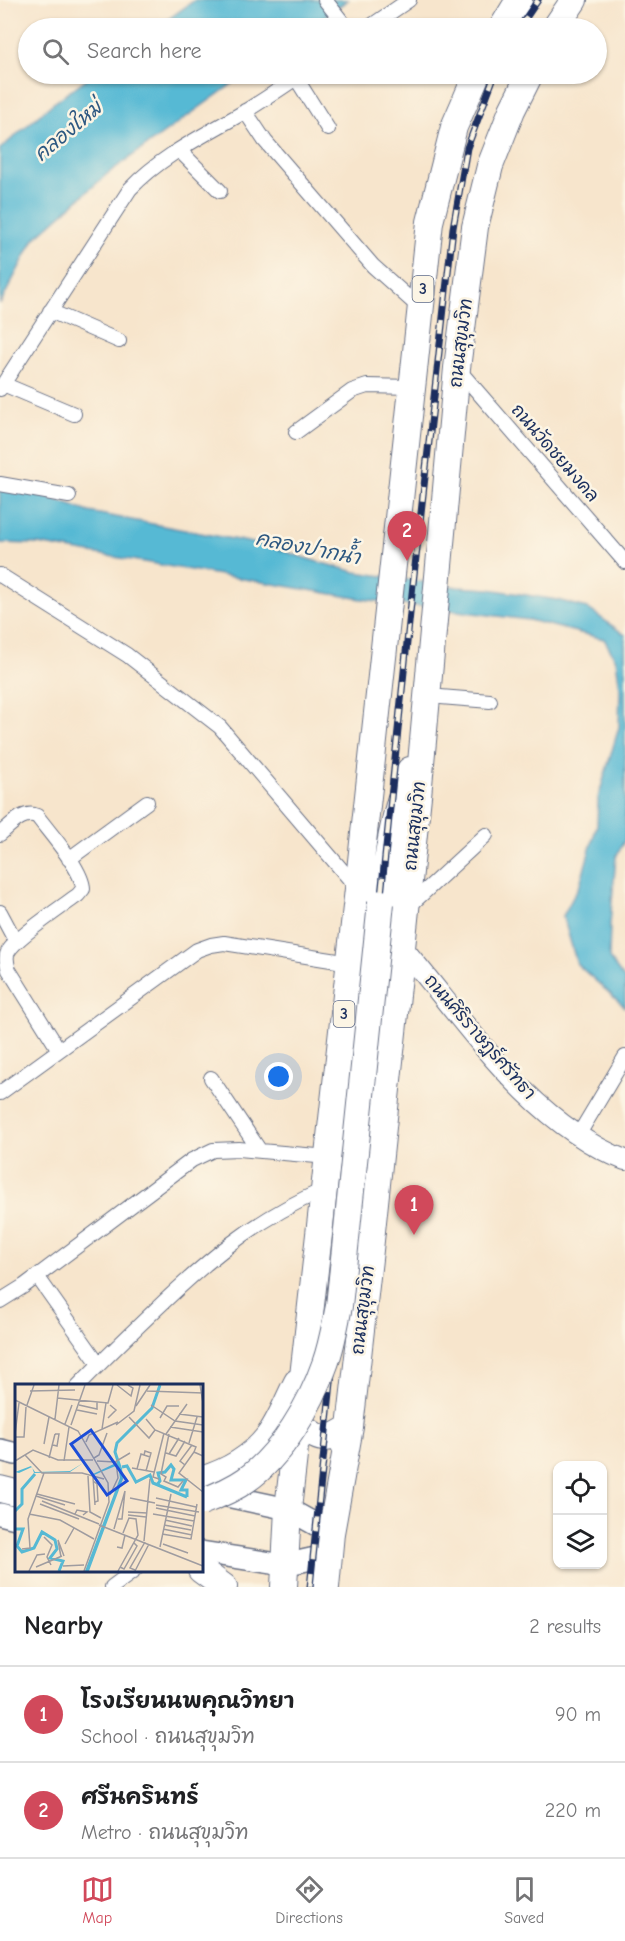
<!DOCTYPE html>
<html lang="en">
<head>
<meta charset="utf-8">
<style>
  :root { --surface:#fff; --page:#f6f6f6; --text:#202124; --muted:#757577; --line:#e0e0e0; --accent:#d1495b }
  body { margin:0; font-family:"Comic Neue","Playpen Sans Thai",sans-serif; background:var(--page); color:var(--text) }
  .controls { position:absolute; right:18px; bottom:18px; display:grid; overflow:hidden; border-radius:12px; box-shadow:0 2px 4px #0004 }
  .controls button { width:54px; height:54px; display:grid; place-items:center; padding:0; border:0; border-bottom:2px solid var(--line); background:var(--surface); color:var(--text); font:30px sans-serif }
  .you { position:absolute; left:279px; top:1077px; width:21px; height:21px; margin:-15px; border:4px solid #fff; border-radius:50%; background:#1a73e8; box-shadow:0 0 0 9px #1a73e833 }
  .badge { display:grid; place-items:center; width:39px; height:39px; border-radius:50%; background:var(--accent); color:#fff; font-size:20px; font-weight:700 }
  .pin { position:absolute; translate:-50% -50px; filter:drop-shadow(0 2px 3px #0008) }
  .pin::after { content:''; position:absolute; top:32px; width:21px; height:18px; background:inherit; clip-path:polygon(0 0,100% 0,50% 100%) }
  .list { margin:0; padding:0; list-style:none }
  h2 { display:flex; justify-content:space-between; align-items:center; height:78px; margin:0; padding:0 24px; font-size:26px }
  h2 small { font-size:20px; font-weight:400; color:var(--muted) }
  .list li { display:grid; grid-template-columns:39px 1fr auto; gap:18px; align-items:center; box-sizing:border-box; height:96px; padding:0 24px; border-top:2px solid var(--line) }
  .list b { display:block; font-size:22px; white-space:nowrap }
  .list p { margin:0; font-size:20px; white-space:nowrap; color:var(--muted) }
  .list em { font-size:20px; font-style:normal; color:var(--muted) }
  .icon { flex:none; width:33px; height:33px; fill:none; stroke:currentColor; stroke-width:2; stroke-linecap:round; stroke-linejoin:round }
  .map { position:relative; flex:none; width:625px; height:1587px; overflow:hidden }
  .search { position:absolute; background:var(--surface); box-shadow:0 2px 4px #0004; left:18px; right:18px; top:18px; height:66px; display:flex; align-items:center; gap:15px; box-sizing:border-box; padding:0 21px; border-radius:33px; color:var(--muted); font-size:22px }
  .sheet { height:270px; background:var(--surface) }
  nav { display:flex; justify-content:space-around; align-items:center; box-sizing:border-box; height:84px; border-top:2px solid var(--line); background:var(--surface); font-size:16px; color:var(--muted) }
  nav a { display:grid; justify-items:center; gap:3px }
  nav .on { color:var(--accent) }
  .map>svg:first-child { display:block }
  .water { fill:#56b9d4; stroke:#387499; stroke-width:1.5 }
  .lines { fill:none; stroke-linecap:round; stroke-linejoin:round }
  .street-casing { stroke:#686f84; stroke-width:16 }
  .secondary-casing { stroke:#686f84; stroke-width:22 }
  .primary-casing { stroke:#686f84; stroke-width:24 }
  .highway-casing { stroke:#686f84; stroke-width:28 }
  .street { stroke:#fff; stroke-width:14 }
  .secondary { stroke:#fff; stroke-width:20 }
  .primary { stroke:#fff; stroke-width:21 }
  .highway { stroke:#fff; stroke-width:26 }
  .rail-casing { stroke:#1b2f5e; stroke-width:7 }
  .rail { stroke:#fcf5e5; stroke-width:4.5; stroke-dasharray:14; stroke-linecap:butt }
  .highway-bridge-casing { stroke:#686f84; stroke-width:28; stroke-linecap:butt }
  .highway-bridge { stroke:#fff; stroke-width:26 }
  .labels { text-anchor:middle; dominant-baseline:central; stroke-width:5; stroke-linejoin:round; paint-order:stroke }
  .shield { fill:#fcf5e5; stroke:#5e6a86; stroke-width:1.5 }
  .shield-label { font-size:16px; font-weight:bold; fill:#1b2f5e }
  .street-label { font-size:18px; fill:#1b2f5e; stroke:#fcf5e5 }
  .water-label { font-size:20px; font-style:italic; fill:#2d5881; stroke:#fcf5e5 }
  .inset-river { fill:none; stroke:#56b9d4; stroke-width:3 }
  .inset-road { fill:none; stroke:#9f9ca0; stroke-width:1.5 }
  .view { fill:#1d4ed8; fill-opacity:0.15; stroke:#1d4ed8; stroke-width:3 }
  .inset-edge { fill:none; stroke:#1b2f5e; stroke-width:3 }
</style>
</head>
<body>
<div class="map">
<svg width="625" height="1587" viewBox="0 0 625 1587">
  <rect width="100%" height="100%" fill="#fcf5e5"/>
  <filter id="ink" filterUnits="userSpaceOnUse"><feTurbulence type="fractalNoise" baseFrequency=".0167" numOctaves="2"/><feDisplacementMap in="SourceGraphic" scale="12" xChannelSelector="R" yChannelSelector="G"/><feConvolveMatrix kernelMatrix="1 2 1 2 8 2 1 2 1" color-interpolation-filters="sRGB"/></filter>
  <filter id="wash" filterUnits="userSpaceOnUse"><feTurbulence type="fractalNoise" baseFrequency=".008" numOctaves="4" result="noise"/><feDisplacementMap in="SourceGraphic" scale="24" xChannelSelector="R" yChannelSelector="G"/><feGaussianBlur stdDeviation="1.35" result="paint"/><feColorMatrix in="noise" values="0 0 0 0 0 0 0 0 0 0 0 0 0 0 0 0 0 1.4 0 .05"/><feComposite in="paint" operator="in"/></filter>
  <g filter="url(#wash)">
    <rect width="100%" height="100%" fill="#f7e5cc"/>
    <path class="water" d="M195,0H348L308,28H156Z
      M93,74H246L107,174L34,239L0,304V149L51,105Z
      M0,487L48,497L89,512L264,545L318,562L356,572L458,587L489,589L557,600L587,608L625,635V839L616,857L610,924L609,958L625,980V1007L577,964L563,916L580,884L597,825L598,798L619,727L620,688L616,660L604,639L529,620L362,599L38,544L0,543Z"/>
  </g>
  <g filter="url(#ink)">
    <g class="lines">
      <defs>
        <path id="street" d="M325,0L347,28
          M368,28L409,0
          M296,78L328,129
          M245,111L265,141L373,266L421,309
          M179,150L220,191
          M50,311L119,341
          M457,368L625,562
          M3,384L74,414
          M0,389L130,189C162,155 205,135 244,112C264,100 283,87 302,74
          M296,432L352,391L367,386L412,387
          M0,484L69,496
          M0,575L127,655L220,727L358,889
          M428,696L490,701
          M0,834C11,825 23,810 37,816C49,832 83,870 83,889L78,895C63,906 15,938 8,952C5,958 7,963 9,970L59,1050
          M69,859L147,802
          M408,907L486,835
          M0,912L16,942
          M211,1078L260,1151
          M0,1093L197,950L211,945L224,943L350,963
          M579,1134L625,1057
          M37,1276L99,1364
          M0,1301L24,1286L192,1160L213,1150L239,1149L328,1157
          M78,1386C101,1362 126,1338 150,1315C205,1262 252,1221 323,1190
          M112,1587L135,1570"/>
        <path id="secondary" d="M402,947C466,1022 530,1123 625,1160"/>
        <path id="primary" d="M0,1450L16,1454
          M213,1493L288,1509L331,1533
          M0,1514L16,1518
          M201,1552L284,1565L329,1555"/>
        <path id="highway" d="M502,28L519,0
          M555,28L574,0
          M381,903C387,857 394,813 410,770
          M298,1421C317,1442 327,1443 350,1427
          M201,1480C227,1472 251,1459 268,1437C280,1422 288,1399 297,1382
          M0,1489L16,1493
          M201,1570L224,1587
          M284,1587L288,1509L358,889L430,222L454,127L477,74
          M326,1587L331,1533L350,1427L370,1250L418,796L457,368L475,227L490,166L512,110L530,74"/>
      </defs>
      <use href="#street" class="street-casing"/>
      <use href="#secondary" class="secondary-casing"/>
      <use href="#primary" class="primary-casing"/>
      <use href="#highway" class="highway-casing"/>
      <use href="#street" class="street"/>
      <use href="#secondary" class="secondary"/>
      <use href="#primary" class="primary"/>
      <use href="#highway" class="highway"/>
      <defs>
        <path id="rail" d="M519,28L538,0
          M310,1587L413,584L453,228L467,148L495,74"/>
      </defs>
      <use href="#rail" class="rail-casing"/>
      <use href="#rail" class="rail"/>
      <defs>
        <path id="highway-bridge" d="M201,1502C217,1496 232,1490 246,1480C282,1455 311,1404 325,1364C332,1345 335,1325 339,1306L381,903"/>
      </defs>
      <use href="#highway-bridge" class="highway-bridge-casing"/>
      <use href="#highway-bridge" class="highway-bridge"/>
    </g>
  </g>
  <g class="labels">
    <g class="shield">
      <rect x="412.5" y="276" width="21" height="26" rx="4.5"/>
      <rect x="333.5" y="1001" width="21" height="26" rx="4.5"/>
    </g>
    <g class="shield-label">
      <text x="423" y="289">3</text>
      <text x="344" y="1014">3</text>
    </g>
    <g class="street-label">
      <text transform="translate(461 343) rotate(-83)">ถนนสุขุมวิท</text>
      <text transform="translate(555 453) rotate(49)">ถนนวัดชยมงคล</text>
      <text transform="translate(415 826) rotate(-84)">ถนนสุขุมวิท</text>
      <text transform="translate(480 1037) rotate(49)">ถนนศิริราษฎร์ศรัทธา</text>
      <text transform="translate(363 1310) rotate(-83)">ถนนสุขุมวิท</text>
    </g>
    <g class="water-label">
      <text transform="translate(68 131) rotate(-40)">คลองใหม่</text>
      <text transform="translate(308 548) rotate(11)">คลองปากน้ำ</text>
    </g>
  </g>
  <g transform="translate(15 1384)">
    <rect width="188" height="188" fill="#f7e5cc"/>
    <path d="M103,78L107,84L108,95L74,187H70L105,94L103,81L79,91L76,90L68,79L55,88L19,89L17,83L4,89L0,88L16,82L20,88L55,87L68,79L78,90Z" fill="#56b9d4"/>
    <path class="inset-river" d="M105,83L100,68L102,59L137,24L145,1M107,83L112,82L121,98L135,91L138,99L172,113M142,101L145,97L143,89L150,88L156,81L159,85L156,96H171L166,106H172V113M0,127L7,120V105L20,90M0,145H8L2,162L7,168L19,164L27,148L40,156L42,165L35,174L48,177L44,187"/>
    <path class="inset-road" d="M102,1L116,12L118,4L113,1M185,1L188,19M15,7L60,6M132,7L188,9M42,14L93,19L98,1M0,16L63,47L93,99L94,118L69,187M12,21L19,1M64,21L82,25V18M136,21L160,37L188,41M121,22L135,1M62,26L82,30M164,30L188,33M114,33L134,54L140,46M93,34L101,26L95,21M145,34L152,22H164M40,35L44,1M131,35L140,46L181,63L179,68L188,72M50,40L57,21M56,41L70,1M101,41L119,27L125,1M155,43L188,48M87,45L91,19M0,50L4,19M151,50L172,20M154,50L146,90L151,93L149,97L163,103L168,97M0,53H9L11,23M71,58L74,51L103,38M174,59L182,33M29,60L34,33M38,61L42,62L44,50H40M179,68L164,89L188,108M151,69L161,72L170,57M154,70L164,54M10,71L27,89H67L89,95M129,71L130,67L136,69L131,87M34,74L40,50M79,74L84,71L92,49M0,77L18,66L43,76H78M49,77L54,43M82,77L100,78L115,69M170,81L165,77L177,61M117,84L139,88M122,85L126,70L135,73M73,92L75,128L86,134M78,93L80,121M144,95L138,93L149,49M78,97L82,100L83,117L80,118M22,110L60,120M95,111L103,94L101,78M21,112L50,121M115,114L140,119M141,114L181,123M27,117L84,140M25,120L64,135M141,121L184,128M141,124L180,132M113,128L132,129M14,130L45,136L79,155M60,130L62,126L72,128L68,131M138,130L179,137M113,131L131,133M103,135H107L110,107M150,136L177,142M84,141L188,182M149,141L176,146M99,145L110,107M148,145L177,151M147,150L176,155L182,120M29,153L37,161L32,173L36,181M129,157L135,95M50,160L59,144M148,160L173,169M102,163L107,164L110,151M145,163L156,110M7,165L15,164L13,135L29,89M46,173L43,156L49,172M48,182L69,181M21,183L47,172M105,183L109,185L122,162L119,159M120,186L115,184L130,158M14,187L22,171L30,170M103,187L123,151L121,135L114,134L108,149M120,187L134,160"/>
    <path class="view" d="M76,46L112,97L92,111L56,60Z"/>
    <rect width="188" height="188" class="inset-edge"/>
  </g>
</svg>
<div class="controls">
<button><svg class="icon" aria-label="locate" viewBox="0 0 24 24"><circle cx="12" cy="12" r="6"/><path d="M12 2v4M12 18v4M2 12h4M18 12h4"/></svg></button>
<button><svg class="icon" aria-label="layers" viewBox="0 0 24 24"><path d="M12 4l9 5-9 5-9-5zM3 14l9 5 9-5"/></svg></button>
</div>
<div class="you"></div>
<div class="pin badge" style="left:414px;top:1235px">1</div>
<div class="pin badge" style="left:407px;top:561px">2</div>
<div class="search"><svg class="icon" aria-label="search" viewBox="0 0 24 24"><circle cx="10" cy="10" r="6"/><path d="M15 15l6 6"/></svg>Search here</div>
</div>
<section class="sheet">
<h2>Nearby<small>2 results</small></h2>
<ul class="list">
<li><span class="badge">1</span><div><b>โรงเรียนนพคุณวิทยา</b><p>School · ถนนสุขุมวิท</p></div><em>90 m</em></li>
<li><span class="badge">2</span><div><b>ศรีนครินทร์</b><p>Metro · ถนนสุขุมวิท</p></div><em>220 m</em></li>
</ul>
</section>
<nav>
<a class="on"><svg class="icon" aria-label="map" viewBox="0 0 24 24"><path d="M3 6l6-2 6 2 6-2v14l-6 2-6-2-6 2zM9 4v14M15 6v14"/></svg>Map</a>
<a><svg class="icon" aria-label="directions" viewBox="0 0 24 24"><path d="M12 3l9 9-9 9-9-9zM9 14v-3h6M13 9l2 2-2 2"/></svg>Directions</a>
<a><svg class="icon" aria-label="saved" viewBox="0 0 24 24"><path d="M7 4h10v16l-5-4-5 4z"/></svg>Saved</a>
</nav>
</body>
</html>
